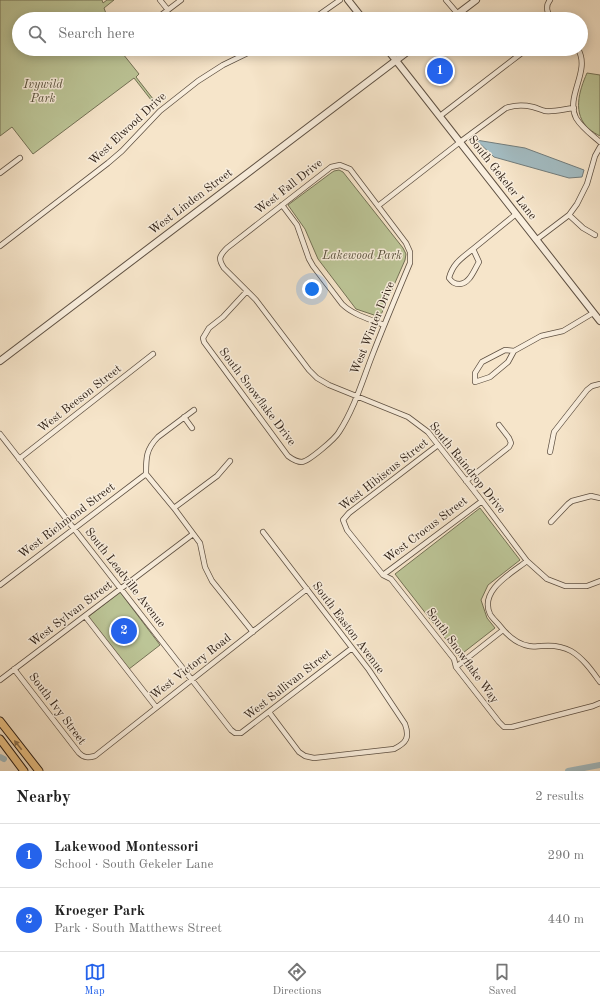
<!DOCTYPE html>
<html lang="en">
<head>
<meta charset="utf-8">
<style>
  :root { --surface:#fff; --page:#f2f2f2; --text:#222; --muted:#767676; --line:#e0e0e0; --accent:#2563eb }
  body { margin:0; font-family:"Old Standard TT",serif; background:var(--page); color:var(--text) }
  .you { position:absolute; left:312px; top:289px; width:14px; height:14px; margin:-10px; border:3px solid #fff; border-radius:50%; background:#1a73e8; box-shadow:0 0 0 6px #1a73e833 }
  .badge { display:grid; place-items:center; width:26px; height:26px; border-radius:50%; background:var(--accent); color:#fff; font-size:13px; font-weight:700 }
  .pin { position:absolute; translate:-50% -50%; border:2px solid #fff; box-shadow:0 1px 4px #0006 }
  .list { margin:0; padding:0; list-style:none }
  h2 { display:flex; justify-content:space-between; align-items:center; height:52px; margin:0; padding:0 16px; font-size:17px }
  h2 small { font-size:13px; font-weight:400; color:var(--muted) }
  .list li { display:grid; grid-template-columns:26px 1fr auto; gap:12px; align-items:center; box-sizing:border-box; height:64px; padding:0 16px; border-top:1px solid var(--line) }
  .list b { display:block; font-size:15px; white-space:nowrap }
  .list p { margin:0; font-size:13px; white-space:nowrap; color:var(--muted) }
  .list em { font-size:13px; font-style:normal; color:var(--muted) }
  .icon { flex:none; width:22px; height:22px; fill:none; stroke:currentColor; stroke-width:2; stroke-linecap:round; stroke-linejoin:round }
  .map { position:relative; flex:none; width:600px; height:771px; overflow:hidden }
  .search { position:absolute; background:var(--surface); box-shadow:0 2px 10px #0003; left:12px; right:12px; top:12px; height:44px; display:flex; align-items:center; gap:10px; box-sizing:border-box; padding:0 14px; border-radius:22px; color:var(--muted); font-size:15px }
  .sheet { height:180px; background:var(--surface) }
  nav { display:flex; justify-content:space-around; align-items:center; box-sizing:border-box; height:56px; border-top:1px solid var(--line); background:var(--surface); font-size:11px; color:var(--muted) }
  nav a { display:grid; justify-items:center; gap:2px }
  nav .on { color:var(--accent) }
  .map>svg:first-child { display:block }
  .green { fill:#bcc597; stroke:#747256 }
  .water { fill:#a3bcc2; stroke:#737d7c }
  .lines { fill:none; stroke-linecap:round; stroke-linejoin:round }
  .canal { stroke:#a3bcc2; stroke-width:6 }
  .minor-casing { stroke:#5e5042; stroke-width:6 }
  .tertiary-casing { stroke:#5e5042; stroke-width:8 }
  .primary-casing { stroke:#2c1e14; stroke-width:9 }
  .minor { stroke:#f9eedd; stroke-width:4.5 }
  .tertiary { stroke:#f9eedd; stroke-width:6 }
  .primary { stroke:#ebc285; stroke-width:7 }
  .oneway { fill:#8c704c }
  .labels { text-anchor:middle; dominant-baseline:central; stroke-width:3; stroke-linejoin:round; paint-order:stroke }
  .park-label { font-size:12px; font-style:italic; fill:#57503b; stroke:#f9eedd }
  .street-label { font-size:12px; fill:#2c1e14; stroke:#f9eedd }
</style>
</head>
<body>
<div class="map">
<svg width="600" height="771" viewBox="0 0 600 771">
  <rect width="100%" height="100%" fill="#f6e5ca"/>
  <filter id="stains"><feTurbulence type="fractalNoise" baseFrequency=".005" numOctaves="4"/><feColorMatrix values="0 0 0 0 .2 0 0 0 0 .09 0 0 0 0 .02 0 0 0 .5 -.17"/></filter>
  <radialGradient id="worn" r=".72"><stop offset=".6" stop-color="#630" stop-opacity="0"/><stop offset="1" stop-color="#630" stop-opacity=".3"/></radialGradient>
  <path class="green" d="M0,0H102L103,3L107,0H114L104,8L108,19H19V49H119L139,74L136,77L157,104L155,105L134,78L33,154L12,127L0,136Z
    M587,73L600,75V136C596,134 593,132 589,129C572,114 579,91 587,73Z
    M339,170L343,172L403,248L406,254L405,260L380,317L356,309L318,259L305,229L288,205L331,173L334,171Z
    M480,508L520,560L488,585L481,600L487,618L495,628L459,656L395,574Z
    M120,592L160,645L129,669L88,617Z"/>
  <path class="water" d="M476,140L525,148L584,170L582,177L569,178L494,157Z"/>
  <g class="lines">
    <path class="canal" d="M0,757L4,759
      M568,771L600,765"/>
    <defs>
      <path id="minor" d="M160,0L168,10
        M446,0L458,14
        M550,0C545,6 547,14 552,19
        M156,19L181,0
        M313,19L340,0
        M578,49C591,71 565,96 576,118C582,128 592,135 600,142
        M574,108C564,109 555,112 545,111C541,110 537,108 533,107C524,105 515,105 506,108L460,142L378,206L350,169L340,165L331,167L227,248C219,256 218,259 224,268L256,300L309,370L317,378L329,385L408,417L428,432L482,501L527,561L547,579L565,586H587L600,581
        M440,116L523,52
        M0,173L20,158
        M282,205L297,225L309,259L313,266L342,304C353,315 370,319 384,325
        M569,215L583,228L595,235
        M536,240L569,215L577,204L587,184L595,156L600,147
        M0,246L108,163L122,151L160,111L198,81L223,65L256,49
        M473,249L479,262C474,270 470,283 460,284C454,284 452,282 449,278C453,263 462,258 473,249Z
        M473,249L516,214
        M247,291L223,317L209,328L203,338L204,342L288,456C292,459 296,462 302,462C309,461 335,439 339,432C354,409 362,382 372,356C384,325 397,294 410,263V252L406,243L378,206
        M505,350L514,351L508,362L490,377L475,382V373L482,362Z
        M514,351L541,336L563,331L593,313
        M184,417L192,428
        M0,434L231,730L235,733H241L352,648
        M438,445L349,513L343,520L347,530L383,575L391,579L454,659L456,667L499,722L504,727H512L593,706L600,703
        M550,452L554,432L587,390L592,386L600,384
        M19,459L153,354
        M146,474L174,508L200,543L205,567L212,581L253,632
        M146,474C146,458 146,449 158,437L194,410
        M466,481L509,447L511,443L509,438L499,425
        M174,508L217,476L230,461
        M551,522L568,504L572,501L591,496L600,498
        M263,532L369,670L405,724C410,738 406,743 394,749L314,758L305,756L299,752L269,712
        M527,561C512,573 479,590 490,614C492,618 497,622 500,626C507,635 517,644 529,646C533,647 538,646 541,646C551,645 562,646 571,651C583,658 592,671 600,682
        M383,575L482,501
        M0,585L146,474
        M85,616L156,707
        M456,667L503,630
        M14,669L79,753C84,758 88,758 95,756L307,589
        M0,680L193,534"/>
      <path id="tertiary" d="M348,0L363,19
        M451,19L476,0
        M387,49L600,321
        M0,361L411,49"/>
      <path id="primary" d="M0,721L39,771
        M0,739L24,771"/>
    </defs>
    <use href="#minor" class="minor-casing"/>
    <use href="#tertiary" class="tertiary-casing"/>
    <use href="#primary" class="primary-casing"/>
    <use href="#minor" class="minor"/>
    <use href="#tertiary" class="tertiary"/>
    <use href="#primary" class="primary"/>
  </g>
  <defs><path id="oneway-solid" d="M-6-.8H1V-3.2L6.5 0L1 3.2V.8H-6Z"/></defs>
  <use class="oneway" href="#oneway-solid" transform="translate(18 745) rotate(-128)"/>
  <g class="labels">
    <g class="park-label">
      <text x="43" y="85">Ivywild<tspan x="43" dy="14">Park</tspan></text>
      <text x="362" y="256">Lakewood Park</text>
    </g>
    <g class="street-label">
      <text transform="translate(128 129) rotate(-43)">West Elwood Drive</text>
      <text transform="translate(502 178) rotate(52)">South Gekeler Lane</text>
      <text transform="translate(289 187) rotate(-38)">West Fall Drive</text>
      <text transform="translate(191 202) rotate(-37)">West Linden Street</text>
      <text transform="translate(373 328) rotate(-68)">West Winter Drive</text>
      <text transform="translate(257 397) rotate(53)">South Snowflake Drive</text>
      <text transform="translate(80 399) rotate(-38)">West Beeson Street</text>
      <text transform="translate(467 468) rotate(51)">South Raindrop Drive</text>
      <text transform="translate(384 475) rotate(-38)">West Hibiscus Street</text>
      <text transform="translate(67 521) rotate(-37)">West Richmond Street</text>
      <text transform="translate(426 530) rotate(-37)">West Crocus Street</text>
      <text transform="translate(125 578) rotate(52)">South Leadville Avenue</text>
      <text transform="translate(71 614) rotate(-37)">West Sylvan Street</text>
      <text transform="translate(348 628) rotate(53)">South Easton Avenue</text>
      <text transform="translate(462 656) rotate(54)">South Snowflake Way</text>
      <text transform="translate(191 667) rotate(-38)">West Victory Road</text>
      <text transform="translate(288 685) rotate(-38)">West Sullivan Street</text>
      <text transform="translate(57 709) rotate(53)">South Ivy Street</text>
    </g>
  </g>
  <rect width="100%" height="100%" filter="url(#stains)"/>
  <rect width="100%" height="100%" fill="url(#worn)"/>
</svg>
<div class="you"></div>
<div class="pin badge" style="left:440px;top:71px">1</div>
<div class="pin badge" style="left:124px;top:631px">2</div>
<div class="search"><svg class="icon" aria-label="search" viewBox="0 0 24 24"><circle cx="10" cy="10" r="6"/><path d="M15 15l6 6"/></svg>Search here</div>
</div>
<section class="sheet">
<h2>Nearby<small>2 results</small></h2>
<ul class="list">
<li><span class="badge">1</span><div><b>Lakewood Montessori</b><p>School · South Gekeler Lane</p></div><em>290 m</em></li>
<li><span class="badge">2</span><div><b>Kroeger Park</b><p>Park · South Matthews Street</p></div><em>440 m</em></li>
</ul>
</section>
<nav>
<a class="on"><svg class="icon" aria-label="map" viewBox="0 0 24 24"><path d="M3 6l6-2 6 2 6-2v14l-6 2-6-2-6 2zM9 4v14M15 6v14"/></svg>Map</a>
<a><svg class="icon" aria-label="directions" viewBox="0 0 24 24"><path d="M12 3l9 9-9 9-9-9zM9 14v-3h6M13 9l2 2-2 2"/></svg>Directions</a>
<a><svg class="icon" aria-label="saved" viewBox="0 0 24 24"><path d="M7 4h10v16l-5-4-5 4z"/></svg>Saved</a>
</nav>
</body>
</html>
